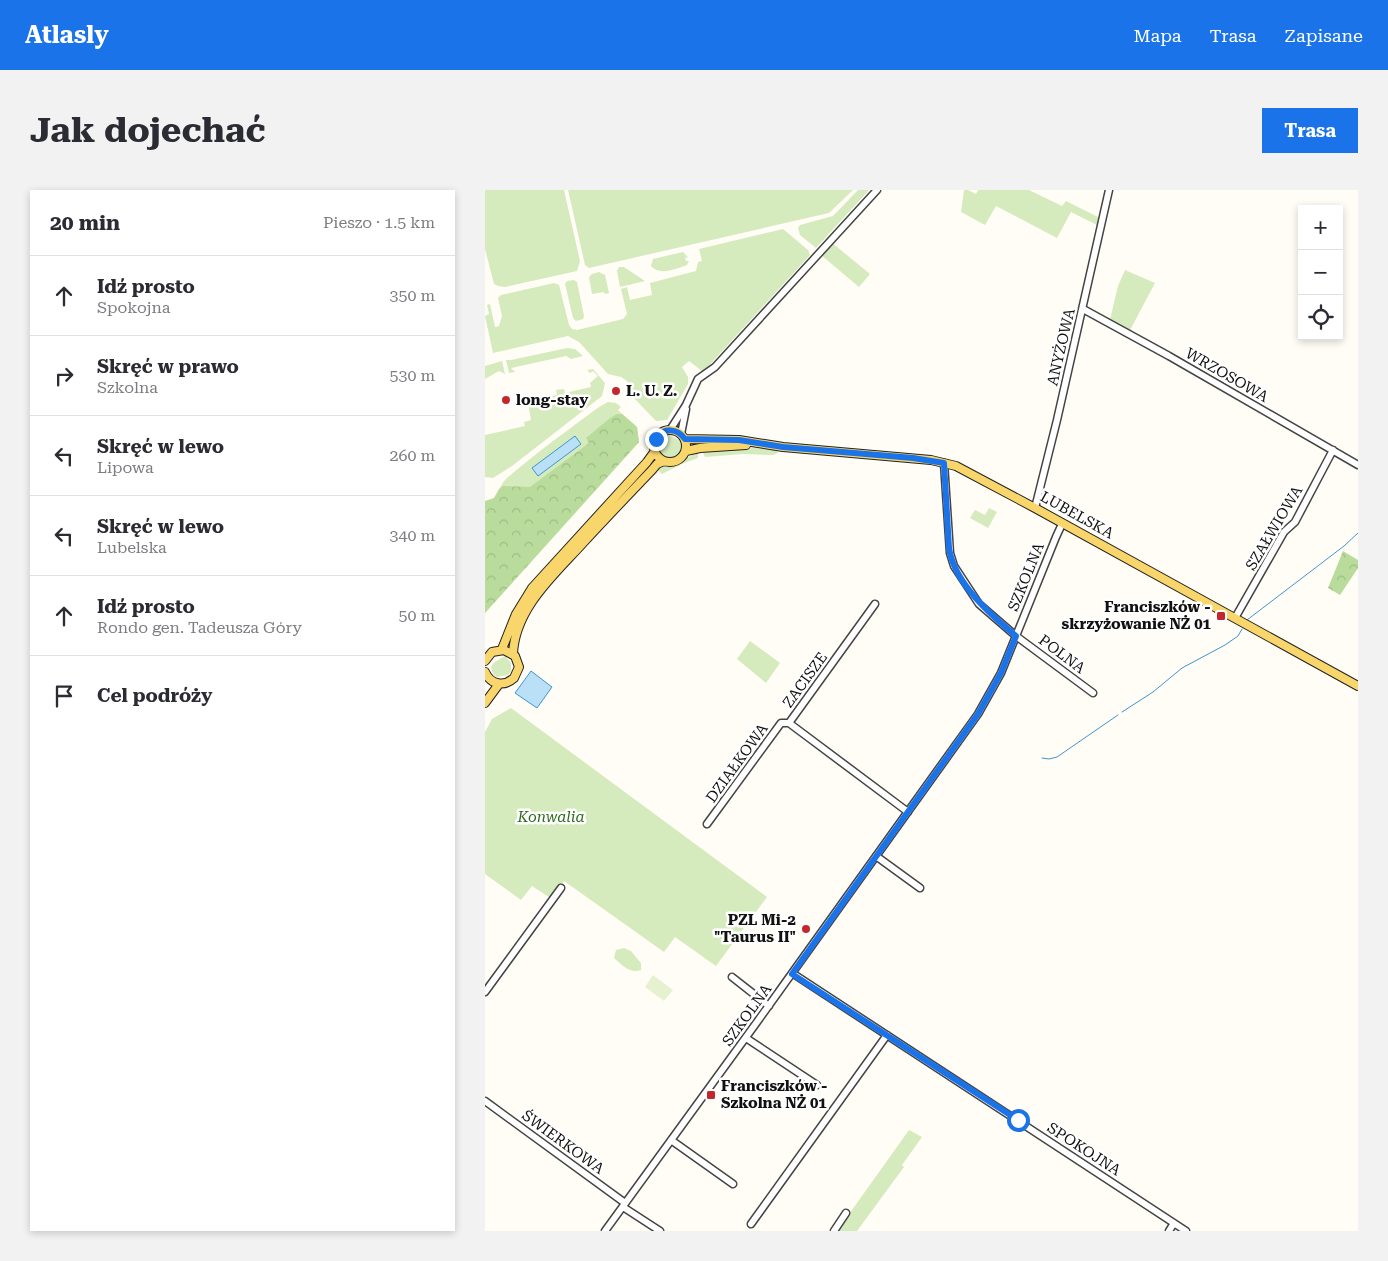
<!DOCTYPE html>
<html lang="pl">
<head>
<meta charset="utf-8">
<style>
  :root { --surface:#fff; --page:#f2f2f3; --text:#2b2b33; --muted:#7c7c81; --line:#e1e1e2; --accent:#1a73e8 }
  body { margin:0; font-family:"Roboto Serif",serif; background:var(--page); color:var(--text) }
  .controls { position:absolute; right:15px; top:15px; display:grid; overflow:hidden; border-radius:0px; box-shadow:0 2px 8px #0003 }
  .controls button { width:45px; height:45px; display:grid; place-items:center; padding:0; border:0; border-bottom:1px solid var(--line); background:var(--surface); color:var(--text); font:25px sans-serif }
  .stop { position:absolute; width:15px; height:15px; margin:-11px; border:4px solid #1a73e8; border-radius:50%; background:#fff }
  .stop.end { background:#1a73e8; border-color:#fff; box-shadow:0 1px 5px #0008 }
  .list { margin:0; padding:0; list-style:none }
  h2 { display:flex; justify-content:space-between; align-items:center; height:65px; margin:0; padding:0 20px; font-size:21px }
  h2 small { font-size:16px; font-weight:400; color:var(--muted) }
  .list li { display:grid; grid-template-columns:32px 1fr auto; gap:15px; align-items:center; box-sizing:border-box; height:80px; padding:0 20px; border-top:1px solid var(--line) }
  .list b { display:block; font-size:19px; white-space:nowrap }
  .list p { margin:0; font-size:16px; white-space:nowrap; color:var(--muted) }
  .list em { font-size:16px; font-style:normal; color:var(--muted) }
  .icon { flex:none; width:28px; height:28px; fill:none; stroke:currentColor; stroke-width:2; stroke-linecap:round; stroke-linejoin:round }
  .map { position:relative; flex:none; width:873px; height:1041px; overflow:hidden; border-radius:0px }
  header { display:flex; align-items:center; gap:30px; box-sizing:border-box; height:70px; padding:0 25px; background:var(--accent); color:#fff }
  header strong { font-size:24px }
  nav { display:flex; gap:28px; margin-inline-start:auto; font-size:18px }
  .intro { display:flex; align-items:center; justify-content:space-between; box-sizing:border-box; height:120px; padding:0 30px }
  h1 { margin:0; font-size:35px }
  .button { padding:12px 22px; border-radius:0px; background:var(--accent); color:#fff; font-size:18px; font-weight:700 }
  main { display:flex; gap:30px; padding:0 30px }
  aside { flex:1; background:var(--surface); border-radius:0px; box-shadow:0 2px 8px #0003 }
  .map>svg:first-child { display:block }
  .green { fill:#d5ebbd }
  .forest { fill:url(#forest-crowns) }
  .pitch { fill:#e6f2cf }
  .water { fill:#b9e0f7; stroke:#3f96cf }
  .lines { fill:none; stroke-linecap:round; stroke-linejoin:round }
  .stream { stroke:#3f96cf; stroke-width:1 }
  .minor-casing { stroke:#444; stroke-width:9 }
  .major-casing { stroke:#222; stroke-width:10 }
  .minor { stroke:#fff; stroke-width:6 }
  .major { stroke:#f9d66b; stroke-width:8 }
  .route { stroke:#1a73e8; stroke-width:6 }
  .poi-dot { fill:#c4262e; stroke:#fff; stroke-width:2 }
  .labels { text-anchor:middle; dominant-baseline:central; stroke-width:5; stroke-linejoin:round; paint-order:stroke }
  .street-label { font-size:15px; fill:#111; stroke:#fff }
  .poi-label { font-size:15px; font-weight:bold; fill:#111; stroke:#fff; text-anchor:start }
  .park-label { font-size:15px; font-style:italic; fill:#2f6b1f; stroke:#fff }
</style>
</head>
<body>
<header>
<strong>Atlasly</strong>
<nav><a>Mapa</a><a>Trasa</a><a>Zapisane</a></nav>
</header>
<div class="intro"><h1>Jak dojechać</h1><a class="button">Trasa</a></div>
<main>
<aside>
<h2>20 min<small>Pieszo · 1.5 km</small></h2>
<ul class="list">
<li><svg class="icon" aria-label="ahead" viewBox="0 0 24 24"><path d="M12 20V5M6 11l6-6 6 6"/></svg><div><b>Idź prosto</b><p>Spokojna</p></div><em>350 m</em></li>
<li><svg class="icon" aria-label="right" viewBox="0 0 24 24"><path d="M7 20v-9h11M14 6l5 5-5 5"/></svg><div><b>Skręć w prawo</b><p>Szkolna</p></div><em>530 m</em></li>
<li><svg class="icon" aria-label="left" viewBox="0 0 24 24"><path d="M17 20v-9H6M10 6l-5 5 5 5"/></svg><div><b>Skręć w lewo</b><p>Lipowa</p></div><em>260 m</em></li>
<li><svg class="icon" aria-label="left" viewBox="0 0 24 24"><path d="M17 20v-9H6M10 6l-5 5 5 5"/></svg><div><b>Skręć w lewo</b><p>Lubelska</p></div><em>340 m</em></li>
<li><svg class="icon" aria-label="ahead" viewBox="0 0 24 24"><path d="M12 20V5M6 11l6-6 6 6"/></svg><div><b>Idź prosto</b><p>Rondo gen. Tadeusza Góry</p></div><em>50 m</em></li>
<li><svg class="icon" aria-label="arrive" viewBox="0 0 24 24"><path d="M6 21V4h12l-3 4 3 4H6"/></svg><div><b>Cel podróży</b></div></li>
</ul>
</aside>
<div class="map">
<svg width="873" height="1041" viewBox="0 0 873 1041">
  <defs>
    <pattern id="forest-crowns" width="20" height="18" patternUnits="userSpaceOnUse" patternTransform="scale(1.25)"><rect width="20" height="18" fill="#b9dc9c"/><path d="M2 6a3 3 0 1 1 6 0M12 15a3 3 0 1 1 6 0" fill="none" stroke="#9ebc85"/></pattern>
  </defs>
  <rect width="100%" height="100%" fill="#fffdf5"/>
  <path class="green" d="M0,0H79L95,71L92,81L20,97L13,96L9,94L0,59Z
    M83,0H368L344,23L104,78L100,75Z
    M373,0H384L331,58L315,45L313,38L315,35L348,26Z
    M479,0H483L491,4L493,0H544L577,16L581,11L615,28L612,35L586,22L572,48L511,16L500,35L476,22Z
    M298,39L323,60L325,65L218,182L204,171L197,177L203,187V194L182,230L171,231L148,207L142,191L136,187L123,184L94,152L83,146L8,163L0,126L4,124L2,115L5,114L10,137L14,136L17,126L13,108L16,105L69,93L74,95L84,135L87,139L92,140L138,129L142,124L136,99L142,97L145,110L167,105L165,93L211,81L213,72L217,71L214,59Z
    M346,52L385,84L374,97L336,65Z
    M198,62L203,67L200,68L201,71H204L202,75C191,79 175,86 166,76L168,69Z
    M134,77H139L160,91L135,97L132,81Z
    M640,80L670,93L644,142L625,130L633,96Z
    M114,82L120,85L124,103L120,104L119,102L107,104L104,87L107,84Z
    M89,90L92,92L99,126L98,129L91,131L88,128L80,94L82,91Z
    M82,158L90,159L98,166L86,169L81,166L26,178L30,182L24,183L21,170H26Z
    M17,171L20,184L14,181L0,189V176Z
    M108,179L120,193L117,206L27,276L8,288L0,287V245L40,236L39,232L46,230L42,207L44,211L72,205L71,200L79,199L80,203L106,197L105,193L113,186L108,181L105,183L102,180Z
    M123,212L131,213L136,217L133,220L152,237L154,252L0,423V311C14,311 12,297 22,288C51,263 83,240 114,217Z
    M179,245L187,246L198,253C198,264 192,269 181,268L173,261C170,254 173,248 179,245Z
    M273,257L292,259L293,263L288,265L258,264L220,267L217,261Z
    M213,262V268L199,273L177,284L172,279C179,275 185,278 192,275C200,272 204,265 213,262Z
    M504,318L512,322L503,338L485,328L490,320L500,325Z
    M265,451L295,473L281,493L252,469Z
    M20,466L26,473V481L23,485L11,487C0,474 11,472 20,466Z
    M26,518L282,707L231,776L190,747L179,762L79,691L67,709L47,696L36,710L0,684V542L7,529Z
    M139,758L146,761L156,773V780C145,784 137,775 129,768L131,760Z
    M424,940L437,947L417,975L419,977L372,1041H352Z"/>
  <path class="forest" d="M132,224H137L152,237L154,252L0,423V311L9,308L14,299L18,296L45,297L104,253L101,248L125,228Z
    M858,361L873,370V378L855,405L843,398Z"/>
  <path class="pitch" d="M168,785L188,800L179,811L160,797Z"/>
  <path class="water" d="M90,246L96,254L53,286L47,278Z
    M46,481L67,497L52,518L30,503Z"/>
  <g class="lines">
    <path class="stream" d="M762,430L859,356L873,343
      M637,522L668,502L697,478L740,455L753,446L757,439
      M557,568L564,569L572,567L633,525"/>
    <defs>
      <path id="minor" d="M598,119L684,166L873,275
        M185,240L201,215L213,189L230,177L392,0
        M196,244L201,219
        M459,273L465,363L469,376L494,414L531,446L608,503
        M550,318L572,230L624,0
        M390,414L304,533L423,622
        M750,428L799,342L810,332L848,260
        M222,634L296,533H304
        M391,666L435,698
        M307,783L701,1041
        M247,787L284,816
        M0,802L76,698
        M261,848L332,895
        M0,911L140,1013
        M186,950L248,994
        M138,1017L175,1041
        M266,1034L402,845
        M120,1041L272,832L493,524L516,483L571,347L577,334
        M349,1041L361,1023
        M684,1041L689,1033"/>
      <path id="major" d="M169 256a16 16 0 1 1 32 0a16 16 0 1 1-32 0Z
        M200,249L254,250L298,257L446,270L471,276L550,318L873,496
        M201,261L215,258L261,255
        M17,459L31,424L47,398L162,272L170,261
        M28,464C30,418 70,384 98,353C121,328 144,304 167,280L172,274L179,271
        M0,471L7,462L19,460L30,466L34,477L29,488C19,497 6,495 0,482
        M0,513L14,494"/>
    </defs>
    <use href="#minor" class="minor-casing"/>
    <use href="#major" class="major-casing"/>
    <use href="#minor" class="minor"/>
    <use href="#major" class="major"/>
  </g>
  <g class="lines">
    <path class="route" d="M171,249C179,237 192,238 200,249L254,250L298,257L428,268L459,273L464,358C469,393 506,425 531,446L516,483L493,524L307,784L533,930"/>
  </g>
  <g class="poi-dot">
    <circle cx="131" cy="201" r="5"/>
    <circle cx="21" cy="210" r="5"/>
    <rect x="731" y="421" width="10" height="10" rx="2.5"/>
    <circle cx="321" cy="739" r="5"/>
    <rect x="221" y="900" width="10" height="10" rx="2.5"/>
  </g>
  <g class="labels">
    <g class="street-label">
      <text transform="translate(576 157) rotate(-77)">ANYŻOWA</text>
      <text transform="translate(742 185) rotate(30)">WRZOSOWA</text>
      <text transform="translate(592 325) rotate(29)">LUBELSKA</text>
      <text transform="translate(789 338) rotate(-59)">SZAŁWIOWA</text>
      <text transform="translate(541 387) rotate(-68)">SZKOLNA</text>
      <text transform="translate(577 464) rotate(37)">POLNA</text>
      <text transform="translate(320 490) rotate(-54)">ZACISZE</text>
      <text transform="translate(252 573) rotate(-54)">DZIAŁKOWA</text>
      <text transform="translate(262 825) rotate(-54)">SZKOLNA</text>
      <text transform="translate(78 952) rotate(36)">ŚWIERKOWA</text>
      <text transform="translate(599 959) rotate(33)">SPOKOJNA</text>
    </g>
    <g class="poi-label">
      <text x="141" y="201">L. U. Z.</text>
      <text x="31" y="210">long-stay</text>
      <text x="726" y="417" text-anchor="end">Franciszków -<tspan x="726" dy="17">skrzyżowanie NŻ 01</tspan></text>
      <text x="311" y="730" text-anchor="end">PZL Mi-2<tspan x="311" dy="17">"Taurus II"</tspan></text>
      <text x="236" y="896">Franciszków -<tspan x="236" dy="17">Szkolna NŻ 01</tspan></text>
    </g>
    <g class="park-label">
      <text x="66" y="627">Konwalia</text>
    </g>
  </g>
</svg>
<div class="controls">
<button>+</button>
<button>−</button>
<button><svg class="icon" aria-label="locate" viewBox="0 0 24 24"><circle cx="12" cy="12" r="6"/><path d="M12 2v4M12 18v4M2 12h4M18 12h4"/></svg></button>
</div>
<div class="stop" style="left:533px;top:930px"></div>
<div class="stop end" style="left:171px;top:249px"></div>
</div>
</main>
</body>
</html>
